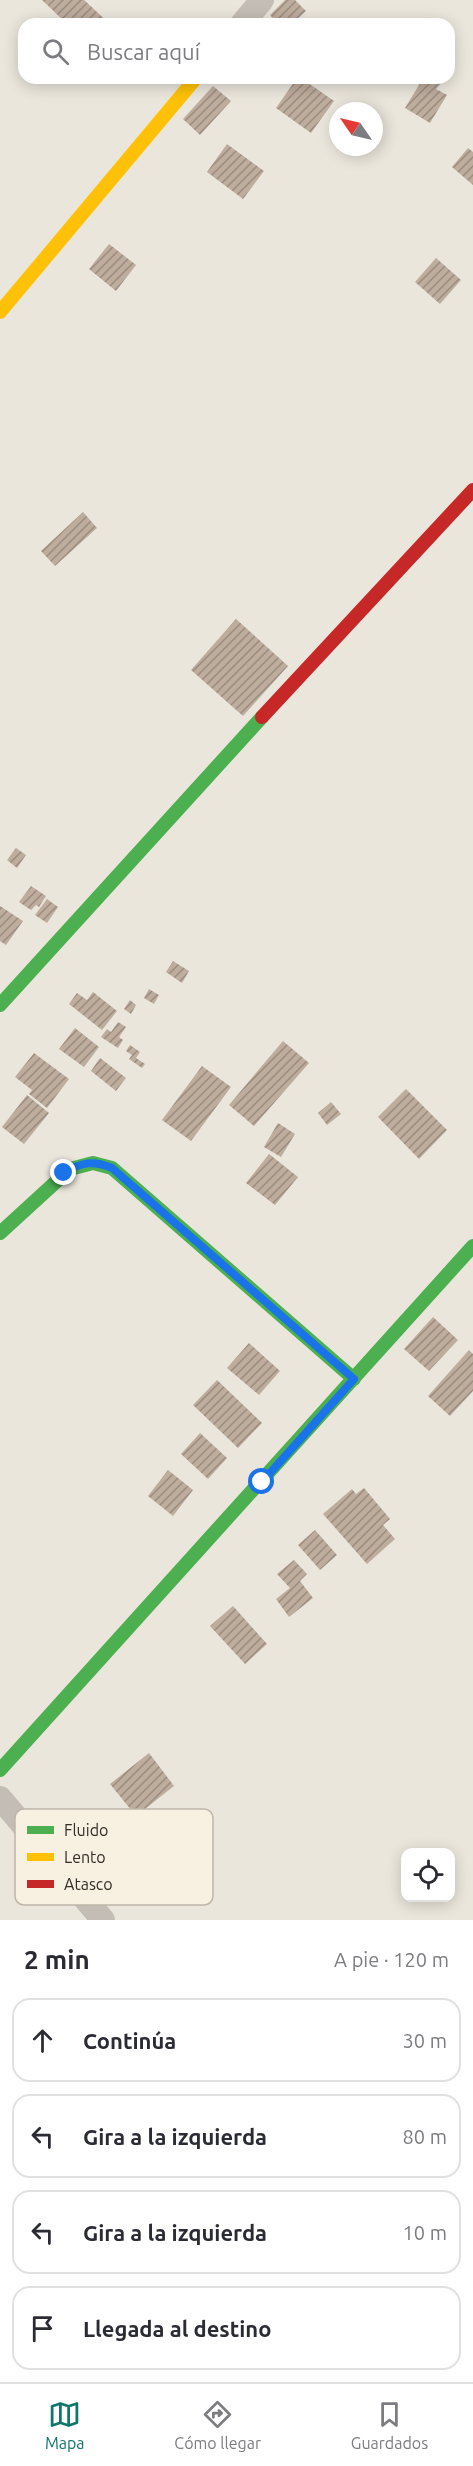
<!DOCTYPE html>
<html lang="es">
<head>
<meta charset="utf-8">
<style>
  :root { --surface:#fff; --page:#f7f7f7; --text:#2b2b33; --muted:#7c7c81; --line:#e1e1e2; --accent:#0f766e }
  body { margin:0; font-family:Ubuntu,sans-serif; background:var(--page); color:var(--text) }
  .controls { position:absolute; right:18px; bottom:18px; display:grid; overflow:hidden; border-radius:12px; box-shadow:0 3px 15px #0003 }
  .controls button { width:54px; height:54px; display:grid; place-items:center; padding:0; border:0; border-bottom:2px solid var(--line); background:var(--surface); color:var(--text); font:30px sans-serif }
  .compass { position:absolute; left:329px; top:102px; width:54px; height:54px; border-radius:50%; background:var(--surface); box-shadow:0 3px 15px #0003; rotate:304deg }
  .stop { position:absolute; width:18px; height:18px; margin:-14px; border:4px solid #1a73e8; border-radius:50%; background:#fff }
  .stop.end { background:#1a73e8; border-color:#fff; box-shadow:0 2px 6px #0008 }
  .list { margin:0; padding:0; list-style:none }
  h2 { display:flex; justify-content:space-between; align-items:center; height:78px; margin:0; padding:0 24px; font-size:26px }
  h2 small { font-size:20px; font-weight:400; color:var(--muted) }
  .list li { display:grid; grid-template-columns:39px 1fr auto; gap:18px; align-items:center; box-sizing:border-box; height:84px; margin:0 12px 12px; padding:0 12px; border:2px solid var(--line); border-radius:18px }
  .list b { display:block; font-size:22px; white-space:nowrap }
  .list em { font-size:20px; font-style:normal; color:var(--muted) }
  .icon { flex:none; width:33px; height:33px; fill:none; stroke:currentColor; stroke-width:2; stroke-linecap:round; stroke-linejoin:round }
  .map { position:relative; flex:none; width:473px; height:1920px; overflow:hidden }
  .search { position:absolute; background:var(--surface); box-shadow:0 3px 15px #0003; left:18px; right:18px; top:18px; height:66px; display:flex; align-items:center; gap:15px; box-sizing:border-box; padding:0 21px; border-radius:18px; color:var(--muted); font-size:22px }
  .sheet { height:462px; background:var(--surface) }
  nav { display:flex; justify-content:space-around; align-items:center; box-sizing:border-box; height:84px; border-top:2px solid var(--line); background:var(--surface); font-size:16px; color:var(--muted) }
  nav a { display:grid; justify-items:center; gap:3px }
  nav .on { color:var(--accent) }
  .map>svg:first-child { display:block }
  .building { fill:url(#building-hatch) }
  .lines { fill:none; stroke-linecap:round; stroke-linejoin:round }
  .street { stroke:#c3bdb5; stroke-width:24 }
  .fast { stroke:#4caf50; stroke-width:14 }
  .slow { stroke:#ffc107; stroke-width:14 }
  .jam { stroke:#c62828; stroke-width:14 }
  .route { stroke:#1a73e8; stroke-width:8 }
  .key { fill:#f8f1e2; stroke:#bdb6a9; stroke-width:1.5 }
  .key-label { font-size:16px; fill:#332b25 }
</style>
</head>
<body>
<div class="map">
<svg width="473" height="1920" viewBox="0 0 473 1920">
  <defs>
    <pattern id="building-hatch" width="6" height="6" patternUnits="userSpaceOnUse" patternTransform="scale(1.5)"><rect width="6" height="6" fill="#beac9d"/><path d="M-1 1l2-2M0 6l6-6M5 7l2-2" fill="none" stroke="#9b8c80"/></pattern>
  </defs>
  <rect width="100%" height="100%" fill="#eae6dc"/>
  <path class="building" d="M42,0H84L110,24H67Z
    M285,0H295L306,11L292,24H278L270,15Z
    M297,78H301L334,101L311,133L276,108Z
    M419,78H446L436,89L447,95L430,123L405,108L422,80Z
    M213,86L231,101L200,135L183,119Z
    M227,144L264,171L243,199L207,172Z
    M468,148L473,152V185L452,167Z
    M109,244L136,265L116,291L89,269Z
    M436,258L461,280L440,304L415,282Z
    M83,512L97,528L55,566L41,551Z
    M236,619L288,666L243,716L191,670Z
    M16,848L26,855L17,868L7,860Z
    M31,886L46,896L39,907L36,905L31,910L19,902Z
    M47,899L58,907L47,923L35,915Z
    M0,906L23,921L6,945L0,941Z
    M173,961L189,971L182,983L166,972Z
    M149,989L159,995L154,1004L144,998Z
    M93,992L117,1011L102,1030L69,1004L77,993L87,1000Z
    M130,1000L136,1005L131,1014L124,1009Z
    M118,1022L126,1027L119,1037L123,1040L118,1048L101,1037L107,1029L111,1032Z
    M75,1028L99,1047L84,1067L59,1049Z
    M283,1041L309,1063L254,1126L229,1105Z
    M130,1045L140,1052L136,1058L145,1064L142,1068L129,1059L132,1055L126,1051Z
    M34,1053L69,1079L47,1108L29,1094L32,1090L15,1077Z
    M100,1058L126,1078L116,1091L91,1071Z
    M202,1066L231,1087L191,1141L162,1120Z
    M406,1089L447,1130L419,1159L378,1117Z
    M27,1095L49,1113L24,1144L2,1127Z
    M331,1102L341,1114L327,1125L318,1113Z
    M278,1123L295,1134L281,1157L264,1147Z
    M269,1154L298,1177L275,1205L246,1183Z
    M433,1317L458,1340L429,1371L404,1349Z
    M249,1343L280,1371L259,1395L227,1368Z
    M469,1350L473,1354V1391L450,1416L428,1396Z
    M217,1380L262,1423L238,1448L193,1405Z
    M200,1433L227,1458L208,1479L181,1454Z
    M168,1470L193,1490L173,1516L148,1496Z
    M364,1488L390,1519L383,1525L395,1539L367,1564L323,1514L352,1489L356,1494Z
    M315,1530L337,1555L320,1570L298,1545Z
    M294,1560L307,1574L300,1581L313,1598L289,1617L276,1599L290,1588L277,1574Z
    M233,1606L267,1644L245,1664L210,1626Z
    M149,1753L174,1786L136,1816L110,1784Z"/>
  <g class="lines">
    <path class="street" d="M242,24L262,0
      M0,1798L103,1920"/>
    <path class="fast" d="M0,1005L262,717
      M0,1233L70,1169L93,1163L112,1168L354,1379
      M0,1770L473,1246"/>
    <path class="slow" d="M0,312L196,78"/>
    <path class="jam" d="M262,717L473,490"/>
  </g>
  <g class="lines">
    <path class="route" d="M64,1173C81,1162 94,1160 112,1168L354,1379L262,1482"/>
  </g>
  <rect x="15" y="1809" width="198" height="96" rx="9" class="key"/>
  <rect x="27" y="1826" width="27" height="8" fill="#4caf50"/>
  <rect x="27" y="1853" width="27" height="8" fill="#ffc107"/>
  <rect x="27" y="1880" width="27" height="8" fill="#c62828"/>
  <g class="key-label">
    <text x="64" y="1836">Fluido</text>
    <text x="64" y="1863">Lento</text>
    <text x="64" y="1890">Atasco</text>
  </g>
</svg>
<div class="controls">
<button><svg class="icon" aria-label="locate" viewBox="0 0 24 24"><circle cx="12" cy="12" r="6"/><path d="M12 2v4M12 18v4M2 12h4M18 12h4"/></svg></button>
</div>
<svg class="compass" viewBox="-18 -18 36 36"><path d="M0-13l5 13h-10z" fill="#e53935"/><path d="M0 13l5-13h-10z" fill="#7c7c81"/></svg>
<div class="stop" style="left:262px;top:1482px"></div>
<div class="stop end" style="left:64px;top:1173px"></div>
<div class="search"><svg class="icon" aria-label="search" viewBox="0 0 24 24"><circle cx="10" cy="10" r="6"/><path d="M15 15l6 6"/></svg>Buscar aquí</div>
</div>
<section class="sheet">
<h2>2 min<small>A pie · 120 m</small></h2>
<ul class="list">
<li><svg class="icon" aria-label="ahead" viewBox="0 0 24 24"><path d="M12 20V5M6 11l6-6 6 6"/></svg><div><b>Continúa</b></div><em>30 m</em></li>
<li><svg class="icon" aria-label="left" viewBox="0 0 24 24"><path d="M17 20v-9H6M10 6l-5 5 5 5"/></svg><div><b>Gira a la izquierda</b></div><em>80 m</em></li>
<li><svg class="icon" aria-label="left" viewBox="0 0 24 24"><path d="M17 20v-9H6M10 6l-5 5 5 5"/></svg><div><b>Gira a la izquierda</b></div><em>10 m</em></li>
<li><svg class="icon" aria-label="arrive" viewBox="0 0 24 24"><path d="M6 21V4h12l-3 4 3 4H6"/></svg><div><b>Llegada al destino</b></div></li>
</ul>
</section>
<nav>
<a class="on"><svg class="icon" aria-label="map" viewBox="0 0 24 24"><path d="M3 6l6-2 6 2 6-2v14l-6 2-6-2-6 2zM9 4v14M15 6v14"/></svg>Mapa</a>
<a><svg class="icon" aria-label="directions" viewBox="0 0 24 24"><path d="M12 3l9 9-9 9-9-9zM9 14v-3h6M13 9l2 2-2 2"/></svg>Cómo llegar</a>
<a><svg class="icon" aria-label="saved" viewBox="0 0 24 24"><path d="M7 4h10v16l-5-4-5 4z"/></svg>Guardados</a>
</nav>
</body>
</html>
